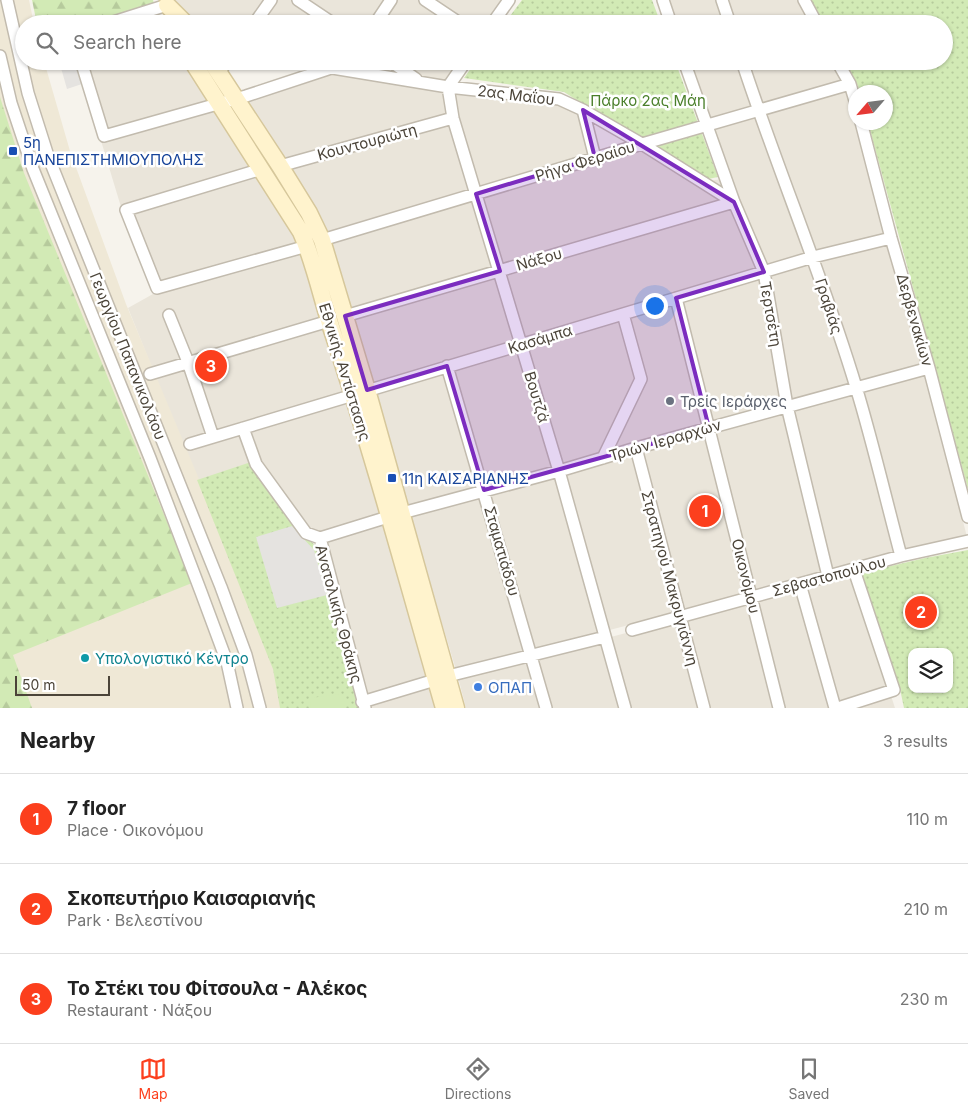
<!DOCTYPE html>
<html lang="en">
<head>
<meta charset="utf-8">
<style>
  :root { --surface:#fff; --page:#f6f6f6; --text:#222; --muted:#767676; --line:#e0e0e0; --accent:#fc3f1d }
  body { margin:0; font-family:Inter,sans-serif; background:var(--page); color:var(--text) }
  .controls { position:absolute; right:15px; bottom:15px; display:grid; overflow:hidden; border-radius:10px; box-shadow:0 1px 4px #0004 }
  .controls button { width:45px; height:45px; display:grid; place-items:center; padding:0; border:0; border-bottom:1px solid var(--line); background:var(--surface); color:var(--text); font:25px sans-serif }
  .compass { position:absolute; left:848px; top:85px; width:45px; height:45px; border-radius:50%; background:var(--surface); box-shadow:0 1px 4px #0004; rotate:242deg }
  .scale { position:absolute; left:15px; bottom:12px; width:95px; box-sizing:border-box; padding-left:5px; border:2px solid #4b4439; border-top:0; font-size:14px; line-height:18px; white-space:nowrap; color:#4b4439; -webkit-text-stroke:4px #fff; paint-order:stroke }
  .you { position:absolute; left:654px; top:305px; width:18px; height:18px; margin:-12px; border:4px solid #fff; border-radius:50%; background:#1a73e8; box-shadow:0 0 0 8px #1a73e833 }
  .badge { display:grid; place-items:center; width:32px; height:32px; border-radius:50%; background:var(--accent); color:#fff; font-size:16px; font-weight:700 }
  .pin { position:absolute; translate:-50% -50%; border:2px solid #fff; box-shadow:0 1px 5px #0006 }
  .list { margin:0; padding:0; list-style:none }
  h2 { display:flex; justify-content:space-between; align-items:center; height:65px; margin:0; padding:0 20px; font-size:21px }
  h2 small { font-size:16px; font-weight:400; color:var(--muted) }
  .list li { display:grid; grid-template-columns:32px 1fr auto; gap:15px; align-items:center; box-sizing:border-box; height:90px; padding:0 20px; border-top:1px solid var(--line) }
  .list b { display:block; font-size:19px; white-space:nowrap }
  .list p { margin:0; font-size:16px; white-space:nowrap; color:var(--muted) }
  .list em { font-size:16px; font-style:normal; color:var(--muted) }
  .icon { flex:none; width:28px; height:28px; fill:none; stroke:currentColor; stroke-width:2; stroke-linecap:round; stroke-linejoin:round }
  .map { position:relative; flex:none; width:968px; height:708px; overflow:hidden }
  .search { position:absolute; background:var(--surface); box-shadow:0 1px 4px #0004; left:15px; right:15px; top:15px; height:55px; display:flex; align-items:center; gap:12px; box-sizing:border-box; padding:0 18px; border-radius:28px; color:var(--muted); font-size:19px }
  .sheet { height:335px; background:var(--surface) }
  nav { display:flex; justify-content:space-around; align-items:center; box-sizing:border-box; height:70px; border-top:1px solid var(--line); background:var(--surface); font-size:14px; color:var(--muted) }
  nav a { display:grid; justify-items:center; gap:2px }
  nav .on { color:var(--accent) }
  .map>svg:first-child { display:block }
  .residential { fill:#eae5da }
  .education { fill:#efe8d6 }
  .grass { fill:url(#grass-dots); fill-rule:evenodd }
  .forest { fill:url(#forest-firs) }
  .pitch { fill:#d2eab5 }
  .parking { fill:#e5e3e0 }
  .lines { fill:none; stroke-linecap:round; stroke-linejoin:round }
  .street-casing { stroke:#c2bbae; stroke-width:14 }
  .secondary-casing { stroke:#d6c79b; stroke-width:19 }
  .street { stroke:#fff; stroke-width:11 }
  .secondary { stroke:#fff3cd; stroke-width:16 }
  .marked { fill:#7b2cbf; fill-opacity:0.2; stroke:#7b2cbf; stroke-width:4; stroke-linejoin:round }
  .transit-dot { fill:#1a4fb4; stroke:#fff; stroke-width:2 }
  .worship-dot { fill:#6b7280; stroke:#fff; stroke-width:2 }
  .culture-dot { fill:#0f9aa8; stroke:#fff; stroke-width:2 }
  .shop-dot { fill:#3f7fe0; stroke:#fff; stroke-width:2 }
  .labels { text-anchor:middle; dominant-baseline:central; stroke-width:5; stroke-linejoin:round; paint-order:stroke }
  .street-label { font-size:15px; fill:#4b4439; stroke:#fff }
  .park-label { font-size:15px; fill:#4a7f2a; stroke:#fff }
  .transit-label { font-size:15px; fill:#164399; stroke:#fff; text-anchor:start }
  .worship-label { font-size:15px; fill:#5b616d; stroke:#fff; text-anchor:start }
  .culture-label { font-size:15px; fill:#0d838f; stroke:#fff; text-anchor:start }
  .shop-label { font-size:15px; fill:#366cbe; stroke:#fff; text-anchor:start }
</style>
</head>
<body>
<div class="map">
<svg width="968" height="708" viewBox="0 0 968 708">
  <defs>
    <pattern id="grass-dots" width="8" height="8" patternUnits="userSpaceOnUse" patternTransform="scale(1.25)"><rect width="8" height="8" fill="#d2eab5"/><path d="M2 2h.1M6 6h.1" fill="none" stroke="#b6ca9c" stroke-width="1.8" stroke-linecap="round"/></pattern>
    <pattern id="forest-firs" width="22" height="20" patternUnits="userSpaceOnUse" patternTransform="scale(1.25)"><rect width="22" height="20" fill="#d2eab5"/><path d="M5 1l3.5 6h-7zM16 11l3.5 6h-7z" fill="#b6ca9c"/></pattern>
  </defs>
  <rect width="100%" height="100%" fill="#f6f3ec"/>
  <path class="residential" d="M174,0H506L489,24H193L182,14Z
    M664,0H797L810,24H672Z
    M77,61H189L295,229L441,708H362L197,480L128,308L153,294L121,207Z
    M306,61H463L448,84Z
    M685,61H830L848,94L923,363L967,537L456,670L330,247L312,207L247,99L330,71L560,104L580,116L593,162L647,147L703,181L726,179Z
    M851,574L895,708H466L458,677Z"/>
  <path class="education" d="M0,0H29L34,24H24V61H44L70,151L126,304L251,604L277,674L282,708H0Z"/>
  <path class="grass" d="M522,0H652L661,24H504Z
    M810,0H968V489L868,123L886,122V92H860L858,86L845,61H944V24H824Z
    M476,61H675L718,177L703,180L564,92L464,78Z
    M251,462L298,530L317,547L362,708H280L273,669L197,480Z
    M968,550V708H904L900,689L861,573L925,558ZM912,652H949V689H912Z"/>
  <path class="forest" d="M32,0H153L154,3L87,24H37Z
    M0,97L24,173L192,583L13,655L32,708H0Z"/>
  <path class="pitch" d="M343,694L345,708H311L310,698Z"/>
  <path class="parking" d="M59,61H75L82,84L67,89Z
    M292,526L314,550L327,595L277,608L256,537Z"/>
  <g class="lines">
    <defs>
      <path id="street" d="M7,0L28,93L48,156L221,587L246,655L260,708
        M298,0L334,24
        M425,0L461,24
        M663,0L671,24
        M722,0L730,24
        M804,0L817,24
        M107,24L167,5
        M254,24L271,0
        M375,24L391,0
        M492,24L509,0
        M0,56L11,103L33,169L150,458L201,592L227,662L237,708
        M81,61L104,136L246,96L331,68
        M290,61L448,87L559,99L583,110L642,144L734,202
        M390,61L416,79
        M466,61L448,87L453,118L559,471L625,708
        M684,61L734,202L764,272L787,406L828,576
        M742,61C778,171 823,277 856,387C873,443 886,500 901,556
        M837,61L850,84L856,104
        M219,73L227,61
        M583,110L595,158
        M861,122L891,238L929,368L968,517
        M280,166L453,118
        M262,169L126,210L157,288L307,246
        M322,240L642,144L850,84
        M676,298L779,708
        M169,315L188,362L213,437
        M345,316L734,202
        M447,366L546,708
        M150,374L329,321
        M243,428L256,464L306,533L320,538
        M190,444L813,257L891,238
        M636,448L704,708
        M603,458L641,379L623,314
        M402,513L559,471L636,448L929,368
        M320,538L365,708
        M320,538L388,517
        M800,584L835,708
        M632,630L901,556L968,541
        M448,676L605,637
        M362,702L435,680
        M838,708L894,690L854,570"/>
      <path id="secondary" d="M167,5L186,24
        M192,61L301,232C315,264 322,300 333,333C374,457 408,583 444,708
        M211,61L280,166L309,213L322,240L367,390L456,708"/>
    </defs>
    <use href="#street" class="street-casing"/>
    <use href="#secondary" class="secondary-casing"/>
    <use href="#street" class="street"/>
    <use href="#secondary" class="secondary"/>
  </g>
  <path class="marked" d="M583,110L734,202L764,272L676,298L709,428L484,490L447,366L367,390L345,316L500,271L476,194L595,158Z"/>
  <g class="transit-dot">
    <rect x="8" y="146" width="10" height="10" rx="2.5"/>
    <rect x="387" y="473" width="10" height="10" rx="2.5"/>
  </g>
  <circle class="worship-dot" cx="670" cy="401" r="5"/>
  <circle class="culture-dot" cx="85" cy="658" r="5"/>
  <circle class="shop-dot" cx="478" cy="687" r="5"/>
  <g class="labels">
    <g class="street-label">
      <text transform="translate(516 95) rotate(7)">2ας Μαΐου</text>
      <text transform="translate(367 142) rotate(-15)">Κουντουριώτη</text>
      <text transform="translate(585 161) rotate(-17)">Ρήγα Φεραίου</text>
      <text transform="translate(539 259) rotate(-16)">Νάξου</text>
      <text transform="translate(829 306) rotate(72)">Γραβιάς</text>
      <text transform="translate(771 314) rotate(80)">Τερτσέτη</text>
      <text transform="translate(915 320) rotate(74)">Δερβενακίων</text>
      <text transform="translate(540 339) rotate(-17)">Κασάμπα</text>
      <text transform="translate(128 356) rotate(68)">Γεωργίου Παπανικολάου</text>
      <text transform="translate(345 372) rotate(73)">Εθνικής Αντίστασης</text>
      <text transform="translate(537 397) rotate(73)">Βουτζά</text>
      <text transform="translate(665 440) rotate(-16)">Τριών Ιεραρχών</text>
      <text transform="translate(502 551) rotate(74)">Σταματιάδου</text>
      <text transform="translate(746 576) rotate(76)">Οικονόμου</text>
      <text transform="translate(829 576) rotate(-15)">Σεβαστοπούλου</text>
      <text transform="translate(670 578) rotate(75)">Στρατηγού Μακρυγιάννη</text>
      <text transform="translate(339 614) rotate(75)">Ανατολικής Θράκης</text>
    </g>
    <g class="park-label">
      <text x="648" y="100">Πάρκο 2ας Μάη</text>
    </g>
    <g class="transit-label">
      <text x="23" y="142">5η<tspan x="23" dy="17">ΠΑΝΕΠΙΣΤΗΜΙΟΥΠΟΛΗΣ</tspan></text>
      <text x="402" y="478">11η ΚΑΙΣΑΡΙΑΝΗΣ</text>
    </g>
    <g class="worship-label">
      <text x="680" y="401">Τρείς Ιεράρχες</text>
    </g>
    <g class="culture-label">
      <text x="95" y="658">Υπολογιστικό Κέντρο</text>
    </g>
    <g class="shop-label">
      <text x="488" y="687">ΟΠΑΠ</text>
    </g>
  </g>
</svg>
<div class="controls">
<button><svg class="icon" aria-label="layers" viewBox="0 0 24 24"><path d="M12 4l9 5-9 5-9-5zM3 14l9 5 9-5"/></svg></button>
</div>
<svg class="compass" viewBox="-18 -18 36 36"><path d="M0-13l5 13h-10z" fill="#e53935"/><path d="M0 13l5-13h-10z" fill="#767676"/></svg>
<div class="scale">50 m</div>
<div class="you"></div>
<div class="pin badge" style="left:705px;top:511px">1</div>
<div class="pin badge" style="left:921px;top:612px">2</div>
<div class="pin badge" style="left:211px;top:366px">3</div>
<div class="search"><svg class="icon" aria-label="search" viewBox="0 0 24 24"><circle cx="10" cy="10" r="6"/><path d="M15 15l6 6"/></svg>Search here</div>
</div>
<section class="sheet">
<h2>Nearby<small>3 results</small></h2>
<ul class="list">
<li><span class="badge">1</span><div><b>7 floor</b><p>Place · Οικονόμου</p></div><em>110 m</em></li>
<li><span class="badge">2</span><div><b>Σκοπευτήριο Καισαριανής</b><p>Park · Βελεστίνου</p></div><em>210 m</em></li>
<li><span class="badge">3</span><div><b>Το Στέκι του Φίτσουλα - Αλέκος</b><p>Restaurant · Νάξου</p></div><em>230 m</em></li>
</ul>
</section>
<nav>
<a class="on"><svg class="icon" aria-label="map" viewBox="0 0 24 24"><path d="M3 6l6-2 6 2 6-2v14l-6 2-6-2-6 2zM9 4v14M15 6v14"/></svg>Map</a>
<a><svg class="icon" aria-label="directions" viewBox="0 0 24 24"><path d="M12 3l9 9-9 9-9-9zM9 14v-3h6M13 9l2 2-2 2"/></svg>Directions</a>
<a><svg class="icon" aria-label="saved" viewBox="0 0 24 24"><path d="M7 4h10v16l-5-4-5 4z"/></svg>Saved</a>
</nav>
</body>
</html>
